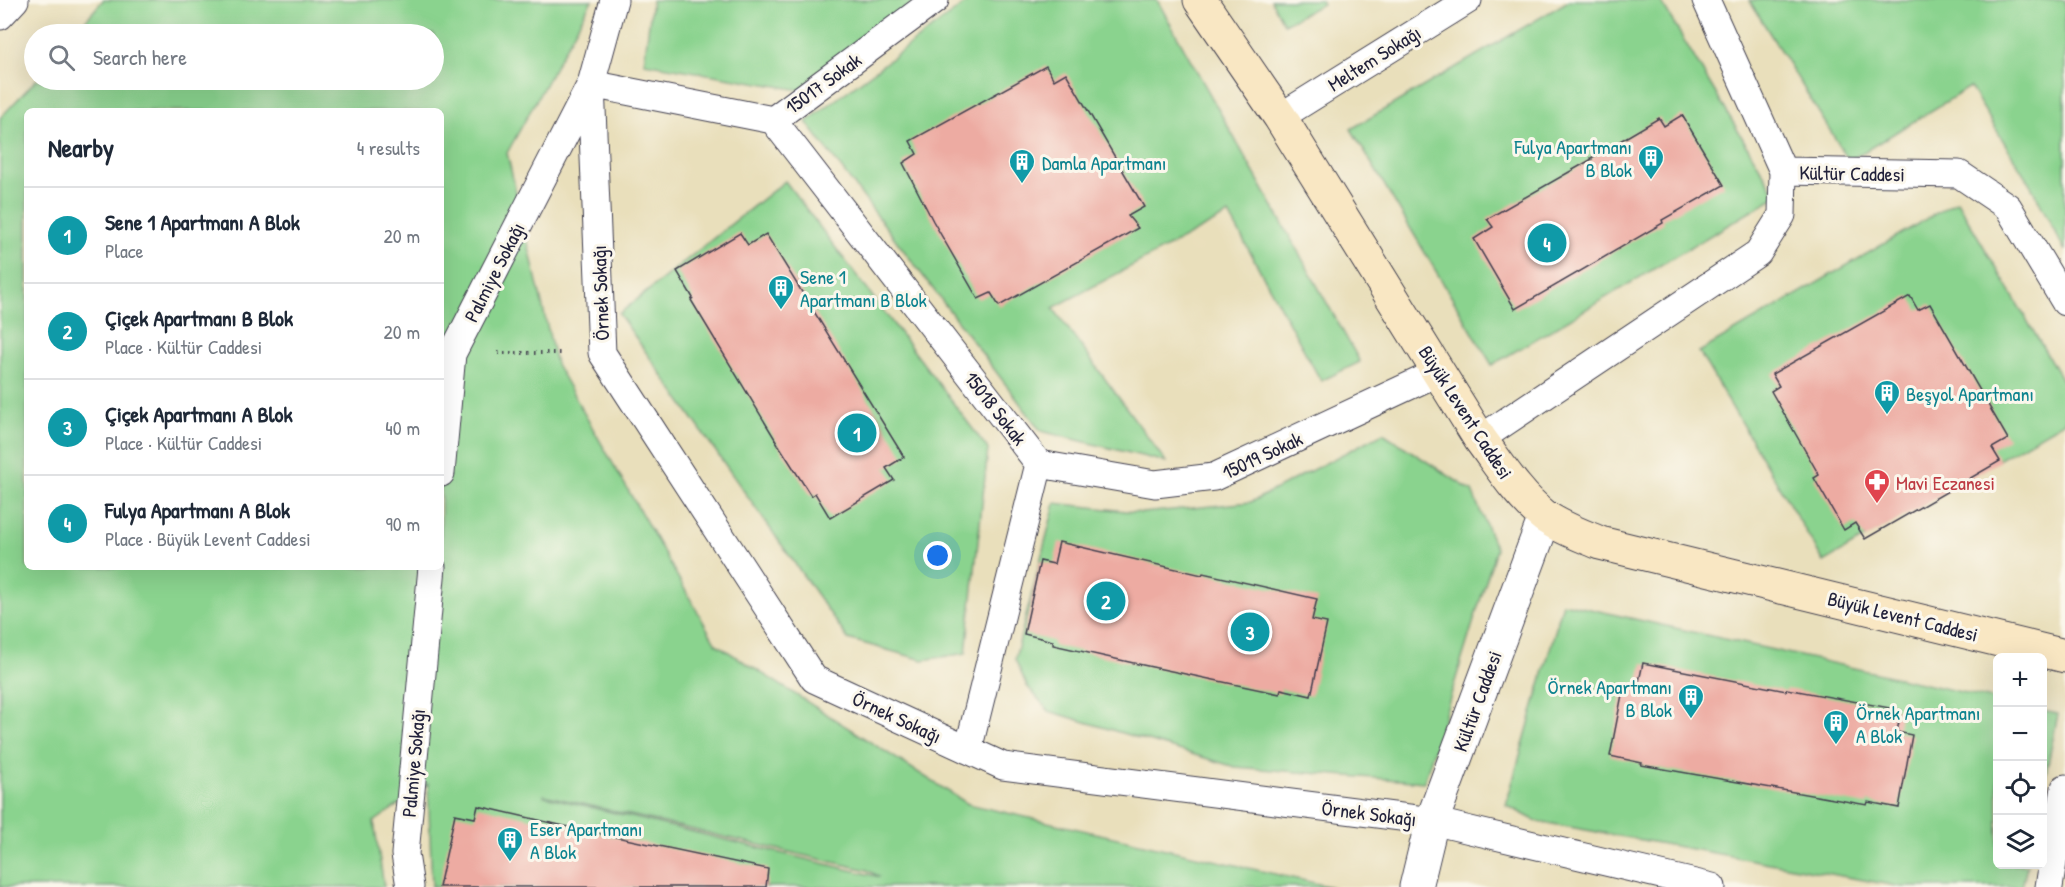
<!DOCTYPE html>
<html lang="en">
<head>
<meta charset="utf-8">
<style>
  :root { --surface:#fff; --page:#f2f2f3; --text:#1f2937; --muted:#747a83; --line:#e0e1e3; --accent:#db2777 }
  body { margin:0; font-family:"Patrick Hand",sans-serif; background:var(--page); color:var(--text) }
  .controls { position:absolute; right:18px; bottom:18px; display:grid; overflow:hidden; border-radius:9px; box-shadow:0 6px 24px #0002 }
  .controls button { width:54px; height:54px; display:grid; place-items:center; padding:0; border:0; border-bottom:2px solid var(--line); background:var(--surface); color:var(--text); font:30px sans-serif }
  .you { position:absolute; left:938px; top:556px; width:21px; height:21px; margin:-15px; border:4px solid #fff; border-radius:50%; background:#1a73e8; box-shadow:0 0 0 9px #1a73e833 }
  .badge { display:grid; place-items:center; width:39px; height:39px; border-radius:50%; background:var(--accent); color:#fff; font-size:20px; font-weight:700 }
  .pin { position:absolute; translate:-50% -50%; border:3px solid #fff; box-shadow:0 2px 6px #0006 }
  .list { margin:0; padding:0; list-style:none }
  h2 { display:flex; justify-content:space-between; align-items:center; height:78px; margin:0; padding:0 24px; font-size:26px }
  h2 small { font-size:20px; font-weight:400; color:var(--muted) }
  .list li { display:grid; grid-template-columns:39px 1fr auto; gap:18px; align-items:center; box-sizing:border-box; height:96px; padding:0 24px; border-top:2px solid var(--line) }
  .list b { display:block; font-size:22px; white-space:nowrap }
  .list p { margin:0; font-size:20px; white-space:nowrap; color:var(--muted) }
  .list em { font-size:20px; font-style:normal; color:var(--muted) }
  .icon { flex:none; width:33px; height:33px; fill:none; stroke:currentColor; stroke-width:2; stroke-linecap:round; stroke-linejoin:round }
  .map { position:relative; flex:none; width:2065px; height:887px; overflow:hidden }
  .search { position:absolute; background:var(--surface); box-shadow:0 6px 24px #0002; left:24px; top:24px; width:420px; height:66px; display:flex; align-items:center; gap:15px; box-sizing:border-box; padding:0 21px; border-radius:33px; color:var(--muted); font-size:22px }
  .panel { position:absolute; background:var(--surface); box-shadow:0 6px 24px #0002; left:24px; top:108px; width:420px; height:462px; border-radius:9px }
  .map>svg:first-child { display:block }
  .green { fill:#8ad38e; stroke:#567a64; stroke-width:1.5; fill-rule:evenodd }
  .building { fill:#edaba2 }
  .lines { fill:none; stroke-linecap:round; stroke-linejoin:round }
  .lane-casing { stroke:#403e4e; stroke-width:29 }
  .street-casing { stroke:#403e4e; stroke-width:35 }
  .secondary-casing { stroke:#403e4e; stroke-width:35 }
  .path { stroke:#403e4e; stroke-width:4; stroke-dasharray:1.5 4.5; stroke-linecap:butt }
  .lane { stroke:#fff; stroke-width:27 }
  .street { stroke:#fff; stroke-width:33 }
  .secondary { stroke:#f9e7c3; stroke-width:33 }
  .labels { text-anchor:middle; dominant-baseline:central; stroke-width:6; stroke-linejoin:round; paint-order:stroke }
  .street-label { font-size:20px; fill:#22223b; stroke:#fbf7ec }
  .culture-label { font-size:20px; fill:#0d838f; stroke:#fbf7ec; text-anchor:start }
  .health-label { font-size:20px; fill:#be3a42; stroke:#fbf7ec; text-anchor:start }
</style>
</head>
<body>
<div class="map">
<svg width="2065" height="887" viewBox="0 0 2065 887">
  <rect width="100%" height="100%" fill="#fbf7ec"/>
  <filter id="ink" filterUnits="userSpaceOnUse"><feTurbulence type="fractalNoise" baseFrequency=".0167" numOctaves="2"/><feDisplacementMap in="SourceGraphic" scale="12" xChannelSelector="R" yChannelSelector="G"/><feConvolveMatrix kernelMatrix="1 2 1 2 8 2 1 2 1" color-interpolation-filters="sRGB"/></filter>
  <filter id="wash" filterUnits="userSpaceOnUse"><feTurbulence type="fractalNoise" baseFrequency=".008" numOctaves="4" result="noise"/><feDisplacementMap in="SourceGraphic" scale="24" xChannelSelector="R" yChannelSelector="G"/><feGaussianBlur stdDeviation="1.35" result="paint"/><feColorMatrix in="noise" values="0 0 0 0 0 0 0 0 0 0 0 0 0 0 0 0 0 1.4 0 .05"/><feComposite in="paint" operator="in"/></filter>
  <g filter="url(#wash)">
    <rect width="100%" height="100%" fill="#e9dfbb"/>
    <path class="green" d="M103,0H592L507,153L556,364L716,644L968,804L1332,887H432L428,784L374,822L384,887H0V118L36,80H434V34H74ZM27,111H441V567H27ZM544,795L867,870L880,877L544,796Z
      M652,0H917L800,90L644,63Z
      M970,0H1157L1360,362L1321,381L1229,214L1053,308L1166,462L1041,431L806,122Z
      M1271,0H1321L1323,4L1284,24Z
      M1570,0H1660L1777,196L1492,365L1351,129Z
      M1749,0H2065V251L2030,184L1970,87L1849,161Z
      M785,181L988,449L966,653L923,660L848,639L619,314Z
      M1957,201L2065,385V421L1824,562L1699,352Z
      M1383,433L1472,491L1496,549L1424,782L1235,767L1049,711L1027,686L1015,659L1055,503L1143,513L1251,502Z
      M1563,603L1997,700L1998,864L2027,865L2022,887H1902L1536,821L1506,805Z
      M2043,711L2058,714L2043,788L2042,711Z"/>
    <g id="blocks">
      <path class="building" d="M1046,66L1054,80L1066,73L1144,207L1128,216L1138,228L999,306L991,293L978,299L933,221L903,163L917,154L910,141Z
        M1682,115L1724,185L1662,220L1663,223L1515,309L1474,239L1493,227L1487,219L1592,159L1591,158L1659,118L1664,126Z
        M740,233L748,245L766,234L904,457L886,468L894,480L830,518L815,493L811,496L778,444L691,300L693,298L677,271Z
        M1910,296L1918,310L1930,304L2008,439L1992,448L2000,461L1865,539L1855,523L1844,530L1814,478L1819,475L1771,391L1779,386L1772,374Z
        M1059,542L1202,575L1203,573L1317,599L1312,620L1327,623L1311,696L1281,689L1280,694L1138,664L1053,645V641L1024,634L1040,561L1054,564Z
        M1643,663L1786,691L1787,689L1901,710L1897,732L1912,735L1899,808L1868,802L1867,805L1641,765L1642,763L1610,756L1624,684L1638,686Z
        M478,806L564,826L768,869L766,887H439L455,814L475,818Z"/>
    </g>
  </g>
  <g filter="url(#ink)">
    <use href="#blocks" fill-opacity="0" stroke="#403e4e" stroke-width="1.5"/>
    <g class="lines">
      <defs>
        <path id="lane" d="M614,0L591,84L602,353L814,679L1003,766L1432,821L1712,887
          M0,16L15,0
          M1280,117L1468,0
          M773,120L1039,464
          M1783,171L1959,174L2008,207L2065,302
          M1480,439L1758,253L1782,215L1783,171L1706,0
          M1039,464L1155,484L1214,477L1439,372
          M441,473L452,354L591,84L773,120L935,0
          M968,750L1039,464
          M410,887L405,854L432,567
          M2049,887L2065,788"/>
        <path id="street" d="M1416,887L1432,821L1545,517"/>
        <path id="secondary" d="M1200,0L1280,117L1480,439C1500,466 1518,495 1544,516C1561,528 1581,535 1600,543L2065,656"/>
      </defs>
      <use href="#lane" class="lane-casing"/>
      <use href="#street" class="street-casing"/>
      <use href="#secondary" class="secondary-casing"/>
      <path class="path" d="M498,353H563"/>
      <use href="#lane" class="lane"/>
      <use href="#street" class="street"/>
      <use href="#secondary" class="secondary"/>
    </g>
  </g>
  <defs>
    <symbol id="building-pin" viewBox="-11 -11 22 30"><path d="M0 17L-7.5 6A9.5 9.5 0 1 1 7.5 6Z" fill="#0f9aa8" stroke="#fbf7ec"/><path d="M-4-6H4V6H1V3H-1V6H-4ZM-2.5-4.3h1.7v1.8h-1.7ZM.8-4.3h1.7v1.8H.8ZM-2.5-1h1.7V.8h-1.7ZM.8-1h1.7V.8H.8Z" fill="#fff"/></symbol>
    <symbol id="pharmacy-pin" viewBox="-11 -11 22 30"><path d="M0 17L-7.5 6A9.5 9.5 0 1 1 7.5 6Z" fill="#e0444e" stroke="#fbf7ec"/><path d="M-2-6h4v4h4v4h-4v4h-4v-4h-4v-4h4Z" fill="#fff"/></symbol>
  </defs>
  <g fill-rule="evenodd">
    <use href="#building-pin" x="1636" y="143" width="30" height="40"/>
    <use href="#building-pin" x="1007" y="147" width="30" height="40"/>
    <use href="#building-pin" x="766" y="273" width="30" height="40"/>
    <use href="#building-pin" x="1872" y="378" width="30" height="40"/>
    <use href="#pharmacy-pin" x="1862" y="467" width="30" height="40"/>
    <use href="#building-pin" x="1676" y="682" width="30" height="40"/>
    <use href="#building-pin" x="1821" y="708" width="30" height="40"/>
    <use href="#building-pin" x="495" y="825" width="30" height="40"/>
  </g>
  <g class="labels">
    <g class="street-label">
      <text transform="translate(1374 58) rotate(-32)">Meltem Sokağı</text>
      <text transform="translate(823 83) rotate(-36)">15017 Sokak</text>
      <text transform="translate(1852 173) rotate(1)">Kültür Caddesi</text>
      <text transform="translate(494 272) rotate(-63)">Palmiye Sokağı</text>
      <text transform="translate(600 293) rotate(-92)">Örnek Sokağı</text>
      <text transform="translate(996 408) rotate(52)">15018 Sokak</text>
      <text transform="translate(1466 412) rotate(57)">Büyük Levent Caddesi</text>
      <text transform="translate(1262 455) rotate(-25)">15019 Sokak</text>
      <text transform="translate(1903 616) rotate(14)">Büyük Levent Caddesi</text>
      <text transform="translate(1477 701) rotate(-70)">Kültür Caddesi</text>
      <text transform="translate(897 717) rotate(25)">Örnek Sokağı</text>
      <text transform="translate(413 763) rotate(-85)">Palmiye Sokağı</text>
      <text transform="translate(1369 813) rotate(7)">Örnek Sokağı</text>
    </g>
    <g class="culture-label">
      <text x="1632" y="146" text-anchor="end">Fulya Apartmanı<tspan x="1632" dy="23">B Blok</tspan></text>
      <text x="1042" y="162">Damla Apartmanı</text>
      <text x="800" y="276">Sene 1<tspan x="800" dy="23">Apartmanı B Blok</tspan></text>
      <text x="1906" y="393">Beşyol Apartmanı</text>
      <text x="1672" y="686" text-anchor="end">Örnek Apartmanı<tspan x="1672" dy="23">B Blok</tspan></text>
      <text x="1856" y="712">Örnek Apartmanı<tspan x="1856" dy="23">A Blok</tspan></text>
      <text x="530" y="828">Eser Apartmanı<tspan x="530" dy="23">A Blok</tspan></text>
    </g>
    <g class="health-label">
      <text x="1896" y="482">Mavi Eczanesi</text>
    </g>
  </g>
</svg>
<div class="controls">
<button>+</button>
<button>−</button>
<button><svg class="icon" aria-label="locate" viewBox="0 0 24 24"><circle cx="12" cy="12" r="6"/><path d="M12 2v4M12 18v4M2 12h4M18 12h4"/></svg></button>
<button><svg class="icon" aria-label="layers" viewBox="0 0 24 24"><path d="M12 4l9 5-9 5-9-5zM3 14l9 5 9-5"/></svg></button>
</div>
<div class="you"></div>
<div class="pin badge" style="left:857px;top:433px;background:#0f9aa8">1</div>
<div class="pin badge" style="left:1106px;top:601px;background:#0f9aa8">2</div>
<div class="pin badge" style="left:1250px;top:632px;background:#0f9aa8">3</div>
<div class="pin badge" style="left:1547px;top:243px;background:#0f9aa8">4</div>
<div class="search"><svg class="icon" aria-label="search" viewBox="0 0 24 24"><circle cx="10" cy="10" r="6"/><path d="M15 15l6 6"/></svg>Search here</div>
<section class="panel">
<h2>Nearby<small>4 results</small></h2>
<ul class="list">
<li><span class="badge" style="background:#0f9aa8">1</span><div><b>Sene 1 Apartmanı A Blok</b><p>Place</p></div><em>20 m</em></li>
<li><span class="badge" style="background:#0f9aa8">2</span><div><b>Çiçek Apartmanı B Blok</b><p>Place · Kültür Caddesi</p></div><em>20 m</em></li>
<li><span class="badge" style="background:#0f9aa8">3</span><div><b>Çiçek Apartmanı A Blok</b><p>Place · Kültür Caddesi</p></div><em>40 m</em></li>
<li><span class="badge" style="background:#0f9aa8">4</span><div><b>Fulya Apartmanı A Blok</b><p>Place · Büyük Levent Caddesi</p></div><em>90 m</em></li>
</ul>
</section>
</div>
</body>
</html>
